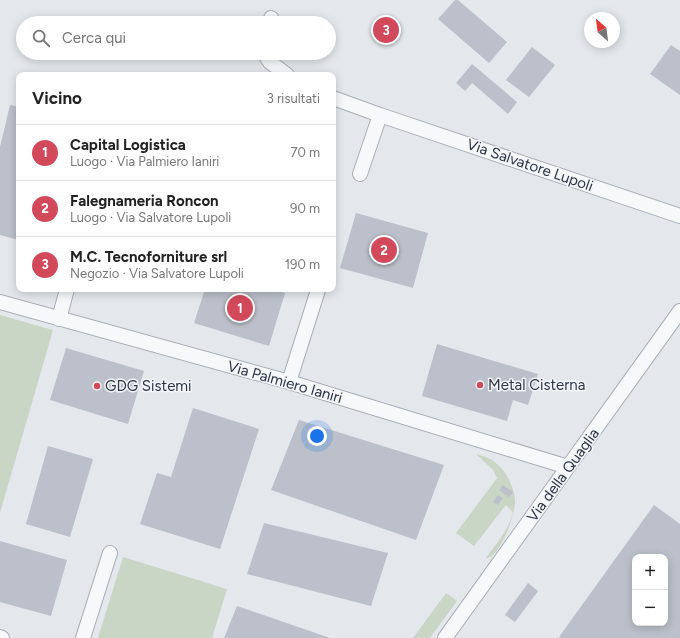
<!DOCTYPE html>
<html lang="it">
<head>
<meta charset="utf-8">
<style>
  :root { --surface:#fff; --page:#f2f2f2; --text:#222; --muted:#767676; --line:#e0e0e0; --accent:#d1495b }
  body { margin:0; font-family:Figtree,sans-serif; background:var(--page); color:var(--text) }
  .controls { position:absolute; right:12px; bottom:12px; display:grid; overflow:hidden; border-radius:8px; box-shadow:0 2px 10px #0003 }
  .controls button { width:36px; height:36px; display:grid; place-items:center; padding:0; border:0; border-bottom:1px solid var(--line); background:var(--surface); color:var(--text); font:20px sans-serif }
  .compass { position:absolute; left:584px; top:12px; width:36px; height:36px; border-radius:50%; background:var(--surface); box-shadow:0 2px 10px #0003; rotate:332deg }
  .you { position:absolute; left:317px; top:436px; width:14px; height:14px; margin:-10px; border:3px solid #fff; border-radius:50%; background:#1a73e8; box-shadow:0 0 0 6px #1a73e833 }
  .badge { display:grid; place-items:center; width:26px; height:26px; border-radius:50%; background:var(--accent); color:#fff; font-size:13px; font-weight:700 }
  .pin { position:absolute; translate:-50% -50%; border:2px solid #fff; box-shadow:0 1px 4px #0006 }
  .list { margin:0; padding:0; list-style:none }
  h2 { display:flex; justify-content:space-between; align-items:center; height:52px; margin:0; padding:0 16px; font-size:17px }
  h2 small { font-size:13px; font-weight:400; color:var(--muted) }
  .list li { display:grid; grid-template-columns:26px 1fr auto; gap:12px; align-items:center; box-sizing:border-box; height:56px; padding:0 16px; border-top:1px solid var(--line) }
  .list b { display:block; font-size:15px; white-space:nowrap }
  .list p { margin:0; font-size:13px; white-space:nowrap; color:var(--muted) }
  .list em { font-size:13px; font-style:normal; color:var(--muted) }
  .icon { flex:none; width:22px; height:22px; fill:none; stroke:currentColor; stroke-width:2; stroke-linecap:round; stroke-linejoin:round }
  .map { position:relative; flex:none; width:680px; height:638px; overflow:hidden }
  .search { position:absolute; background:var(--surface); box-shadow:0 2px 10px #0003; left:16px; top:16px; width:320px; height:44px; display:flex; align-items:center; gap:10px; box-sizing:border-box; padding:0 14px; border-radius:22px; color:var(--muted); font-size:15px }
  .panel { position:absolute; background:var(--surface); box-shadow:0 2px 10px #0003; left:16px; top:72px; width:320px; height:220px; border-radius:8px }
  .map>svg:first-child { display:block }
  .green { fill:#c9d6c5 }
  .building { fill:#bbc0ca; fill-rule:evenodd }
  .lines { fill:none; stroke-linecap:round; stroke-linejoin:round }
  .street-casing { stroke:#a9aeb7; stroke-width:16 }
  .street { stroke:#f7f8fa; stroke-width:14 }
  .poi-dot { fill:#d1495b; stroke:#f4f6f9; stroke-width:1.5 }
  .labels { text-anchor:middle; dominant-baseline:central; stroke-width:3; stroke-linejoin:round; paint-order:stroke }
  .street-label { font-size:15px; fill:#2b3445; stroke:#f4f6f9 }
  .poi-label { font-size:15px; fill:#2b3445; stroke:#f4f6f9; text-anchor:start }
</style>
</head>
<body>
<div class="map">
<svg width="680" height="638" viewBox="0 0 680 638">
  <rect width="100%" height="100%" fill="#e4e7ec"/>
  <path class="green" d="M0,315L53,330L0,513Z
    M476,454C480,455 484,456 488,458C503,465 514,484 515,500C516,512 500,559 486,558C497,543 508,530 513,513L510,509L506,505L474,546L456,533L497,478L493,470Z
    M123,557L227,589L212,638H98Z
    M446,593L457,601L430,638H413Z"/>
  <path class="building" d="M455,0H458L507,42L489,63L438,19Z
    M671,45L680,51V95L650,74Z
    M532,47L555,65L529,97L506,80Z
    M472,64L517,102L508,114L472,83L465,91L456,83Z
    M10,105L19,107V240L0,235V147Z
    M356,213L428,233L413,288L340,268Z
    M205,289H273L285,293L269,346L194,323Z
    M437,344L538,374L528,405L513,400L507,421L422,396Z
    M66,348L144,371L128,424L50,400Z
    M193,408L259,429L220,549L140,524L157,473L171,477Z
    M299,420L444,465L416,540L271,490Z
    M48,446L93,459L70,537L26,524Z
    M503,485L513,492L509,497L499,490Z
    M498,495L503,498L498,505L493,502Z
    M654,505L680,524V638H560L559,637ZM635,557H665V623H635Z
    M264,523L388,553L371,606L247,574Z
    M0,541L67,560L51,616L0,602Z
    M528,583L538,591L515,622L505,615Z
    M237,606L330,638H224Z"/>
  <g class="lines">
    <defs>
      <path id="street" d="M270,23L271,18
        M264,53L270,62L287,75
        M333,98L380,115
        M360,174L380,115L680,216
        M0,302L289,382L568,467
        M59,319L67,289
        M289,382L318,290
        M0,637L2,638
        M83,638L110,553
        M445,638L680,311"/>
    </defs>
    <use href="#street" class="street-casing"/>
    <use href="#street" class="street"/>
  </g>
  <g class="poi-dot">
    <circle cx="480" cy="385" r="4"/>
    <circle cx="97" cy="386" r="4"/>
  </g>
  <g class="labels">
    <g class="street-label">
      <text transform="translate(530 165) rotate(19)">Via Salvatore Lupoli</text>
      <text transform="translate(285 382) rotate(16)">Via Palmiero Ianiri</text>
      <text transform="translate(563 475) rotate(-54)">Via della Quaglia</text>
    </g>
    <g class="poi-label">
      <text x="488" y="385">Metal Cisterna</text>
      <text x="105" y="386">GDG Sistemi</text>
    </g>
  </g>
</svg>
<div class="controls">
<button>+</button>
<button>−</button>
</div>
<svg class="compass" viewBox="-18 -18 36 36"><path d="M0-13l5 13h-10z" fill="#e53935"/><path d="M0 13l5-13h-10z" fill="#767676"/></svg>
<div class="you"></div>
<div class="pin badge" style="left:240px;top:308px">1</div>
<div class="pin badge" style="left:384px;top:250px">2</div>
<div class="pin badge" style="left:386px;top:30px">3</div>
<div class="search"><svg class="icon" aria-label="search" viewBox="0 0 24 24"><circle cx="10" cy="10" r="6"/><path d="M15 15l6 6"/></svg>Cerca qui</div>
<section class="panel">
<h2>Vicino<small>3 risultati</small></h2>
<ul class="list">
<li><span class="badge">1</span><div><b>Capital Logistica</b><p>Luogo · Via Palmiero Ianiri</p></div><em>70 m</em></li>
<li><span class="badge">2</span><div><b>Falegnameria Roncon</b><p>Luogo · Via Salvatore Lupoli</p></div><em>90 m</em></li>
<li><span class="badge">3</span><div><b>M.C. Tecnoforniture srl</b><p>Negozio · Via Salvatore Lupoli</p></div><em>190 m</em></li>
</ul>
</section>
</div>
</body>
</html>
